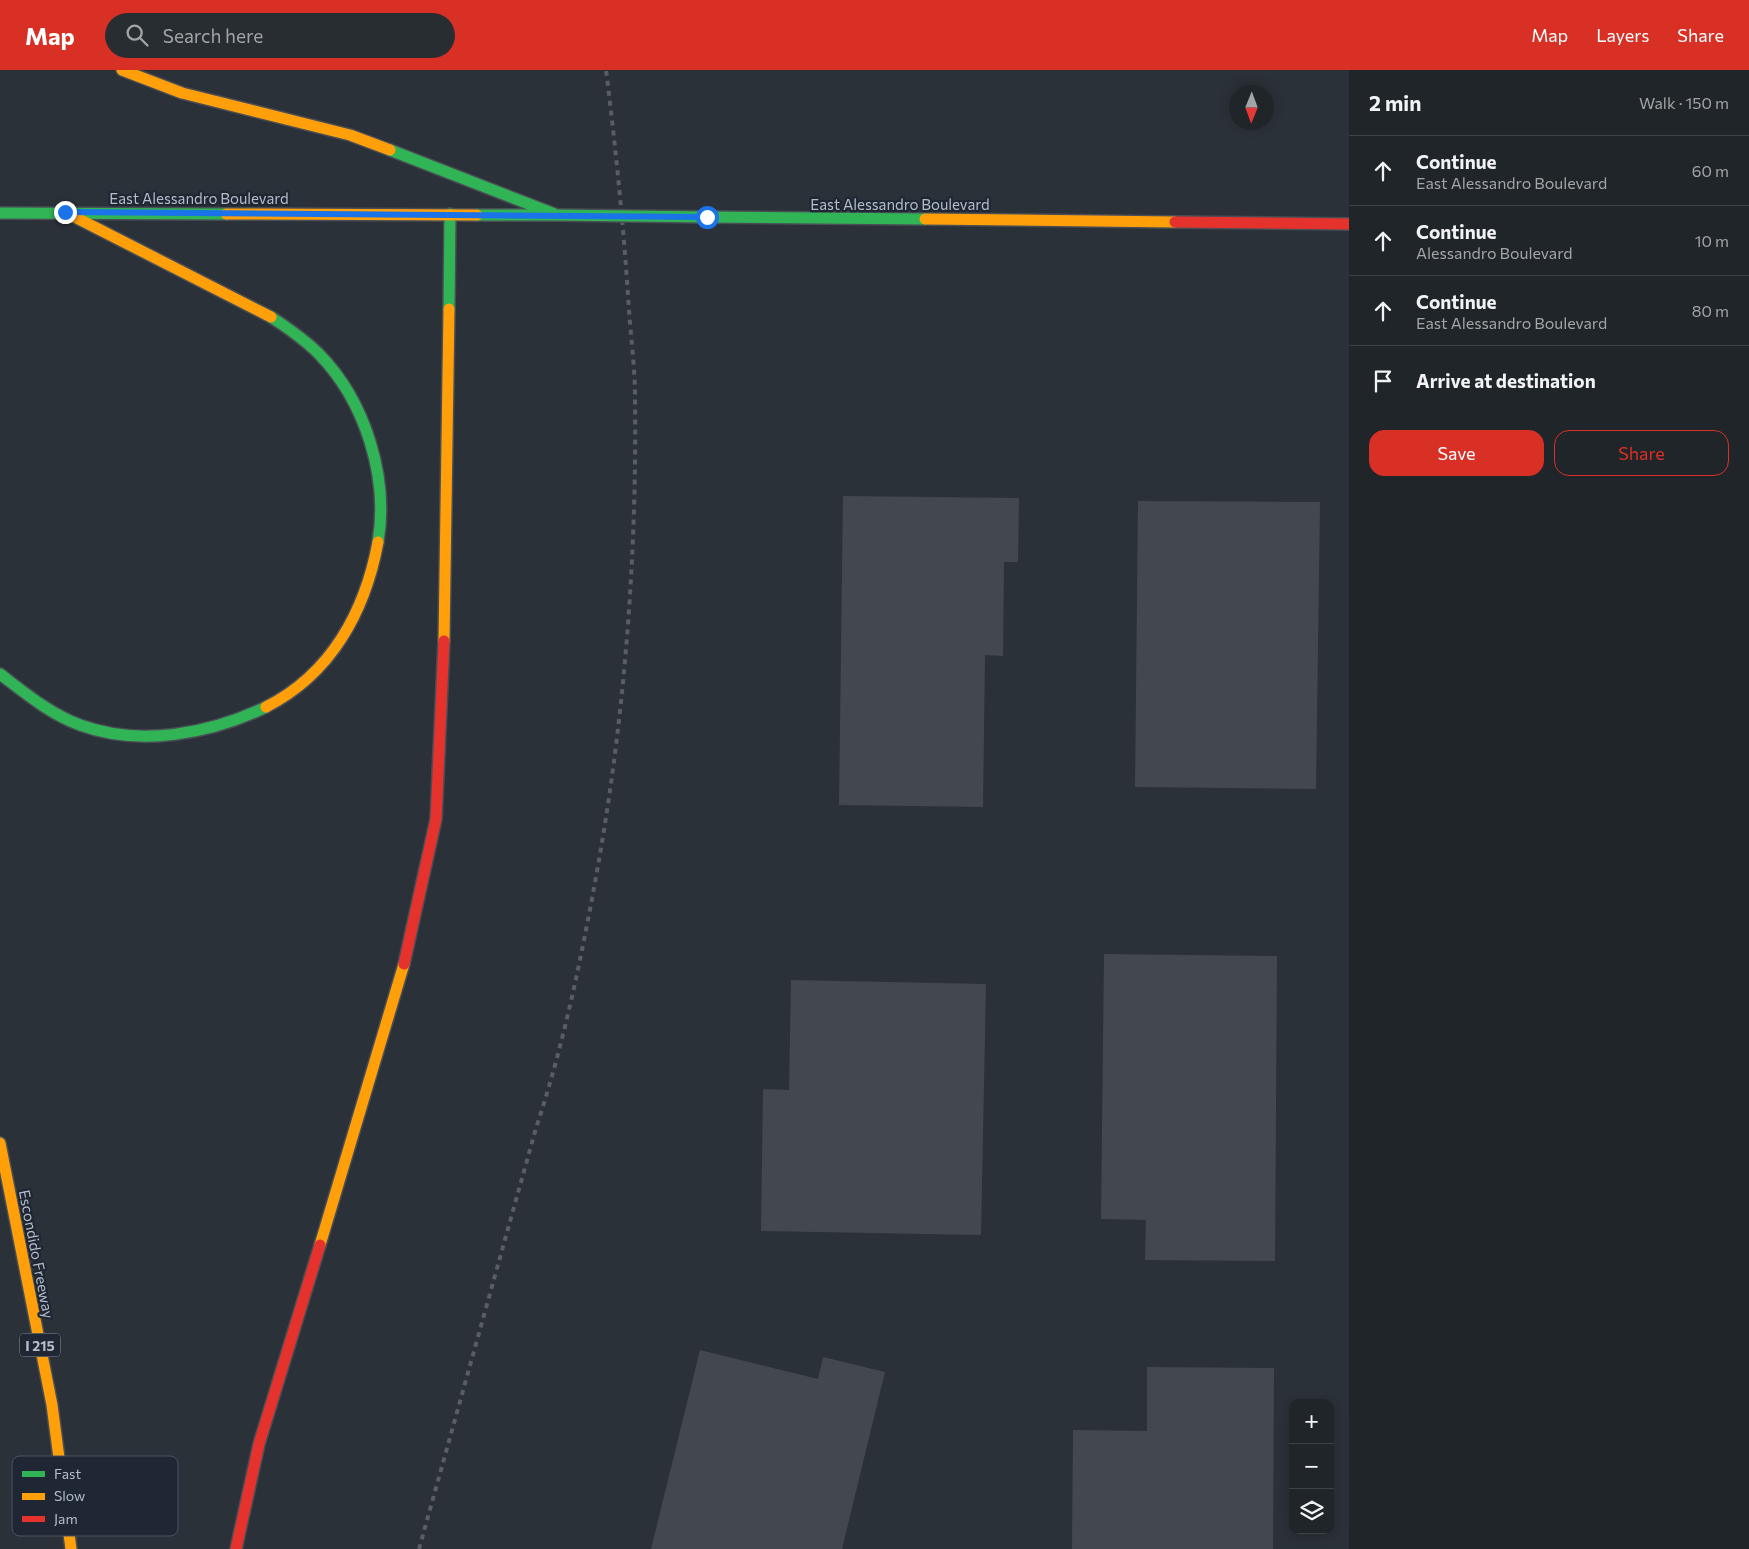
<!DOCTYPE html>
<html lang="en">
<head>
<meta charset="utf-8">
<style>
  :root { --surface:#20252a; --page:#282d32; --text:#f1f3f6; --muted:#a2a5a8; --line:#3d4247; --accent:#d93025 }
  body { margin:0; font-family:Commissioner,sans-serif; background:var(--page); color:var(--text) }
  .controls { position:absolute; right:15px; bottom:15px; display:grid; overflow:hidden; border-radius:10px; box-shadow:0 2px 12px #0003 }
  .controls button { width:45px; height:45px; display:grid; place-items:center; padding:0; border:0; border-bottom:1px solid var(--line); background:var(--surface); color:var(--text); font:25px sans-serif }
  .compass { position:absolute; left:1229px; top:15px; width:45px; height:45px; border-radius:50%; background:var(--surface); box-shadow:0 2px 12px #0003; rotate:181deg }
  .stop { position:absolute; width:15px; height:15px; margin:-11px; border:4px solid #1a73e8; border-radius:50%; background:#fff }
  .stop.end { background:#1a73e8; border-color:#fff; box-shadow:0 1px 5px #0008 }
  .list { margin:0; padding:0; list-style:none }
  h2 { display:flex; justify-content:space-between; align-items:center; height:65px; margin:0; padding:0 20px; font-size:21px }
  h2 small { font-size:16px; font-weight:400; color:var(--muted) }
  .list li { display:grid; grid-template-columns:32px 1fr auto; gap:15px; align-items:center; box-sizing:border-box; height:70px; padding:0 20px; border-top:1px solid var(--line) }
  .list b { display:block; font-size:19px; white-space:nowrap }
  .list p { margin:0; font-size:16px; white-space:nowrap; color:var(--muted) }
  .list em { font-size:16px; font-style:normal; color:var(--muted) }
  .actions { display:flex; gap:10px; padding:15px 20px }
  .actions a { flex:1; padding:11px 0; border:1px solid var(--accent); border-radius:15px; text-align:center; font-size:18px; color:var(--accent) }
  .actions .main { background:var(--accent); color:#fff }
  .icon { flex:none; width:28px; height:28px; fill:none; stroke:currentColor; stroke-width:2; stroke-linecap:round; stroke-linejoin:round }
  .map { position:relative; flex:none; width:1349px; height:1479px; overflow:hidden }
  header { display:flex; align-items:center; gap:30px; box-sizing:border-box; height:70px; padding:0 25px; background:var(--accent); color:#fff }
  header strong { font-size:24px }
  nav { display:flex; gap:28px; margin-inline-start:auto; font-size:18px }
  .search { width:350px; height:45px; background:var(--page); display:flex; align-items:center; gap:12px; box-sizing:border-box; padding:0 18px; border-radius:28px; color:var(--muted); font-size:19px }
  main { display:flex }
  aside { flex:1; background:var(--surface) }
  .map>svg:first-child { display:block }
  .building { fill:#43484e }
  .lines { fill:none; stroke-linecap:round; stroke-linejoin:round }
  .fast-casing { stroke:#494d55; stroke-width:14 }
  .slow-casing { stroke:#494d55; stroke-width:14 }
  .jam-casing { stroke:#494d55; stroke-width:14 }
  .fast { stroke:#30b455; stroke-width:11 }
  .slow { stroke:#ff9f0a; stroke-width:11 }
  .jam { stroke:#e5322d; stroke-width:11 }
  .rail { stroke:#595e64; stroke-width:4; stroke-dasharray:5 5; stroke-linecap:butt }
  .fast-bridge-casing { stroke:#494d55; stroke-width:14; stroke-linecap:butt }
  .fast-bridge { stroke:#30b455; stroke-width:11 }
  .route { stroke:#1a73e8; stroke-width:6 }
  .labels { text-anchor:middle; dominant-baseline:central; stroke-width:4.5; stroke-linejoin:round; paint-order:stroke }
  .shield { fill:#1e2733; stroke:#88909c; stroke-width:1 }
  .shield-label { font-size:14px; font-weight:bold; fill:#b5bdc9 }
  .street-label { font-size:15px; fill:#b5bdc9; stroke:#1e2733 }
  .key { fill:#1e2733; stroke:#4b5460; stroke-width:1 }
  .key-label { font-size:14px; fill:#b5bdc9 }
</style>
</head>
<body>
<header>
<strong>Map</strong>
<div class="search"><svg class="icon" aria-label="search" viewBox="0 0 24 24"><circle cx="10" cy="10" r="6"/><path d="M15 15l6 6"/></svg>Search here</div>
<nav><a>Map</a><a>Layers</a><a>Share</a></nav>
</header>
<main>
<div class="map">
<svg width="1349" height="1479" viewBox="0 0 1349 1479">
  <rect width="100%" height="100%" fill="#2b3138"/>
  <path class="building" d="M843,426L1019,428L1018,492H1004L1003,586L985,585L983,737L839,735Z
    M1138,431L1320,432L1316,719L1135,717Z
    M1104,884L1277,886L1275,1191L1145,1190L1146,1150L1101,1149Z
    M791,910L986,914L981,1165L761,1161L763,1019L789,1020Z
    M700,1280L818,1309L823,1287L885,1302L842,1479H651Z
    M1147,1297L1274,1298L1273,1479H1072L1073,1360L1147,1361Z"/>
  <g class="lines">
    <defs>
      <path id="fast" d="M390,80L557,145
        M0,143L226,144
        M477,145H556
        M707,147L925,149
        M449,239L450,144
        M271,247C288,258 305,270 319,284C365,331 389,407 378,472
        M0,604C25,623 50,644 80,655C140,677 210,664 266,637"/>
      <path id="slow" d="M122,0L182,23L350,65L390,80
        M65,142L271,247
        M226,144L477,145
        M925,149L1175,152
        M444,571L449,239
        M266,637C331,604 365,542 378,472
        M0,1073L52,1335L71,1479
        M320,1175L404,894"/>
      <path id="jam" d="M1175,152L1349,154
        M404,894L436,749L444,571
        M236,1479L259,1374L320,1175"/>
    </defs>
    <use href="#fast" class="fast-casing"/>
    <use href="#slow" class="slow-casing"/>
    <use href="#jam" class="jam-casing"/>
    <use href="#fast" class="fast"/>
    <use href="#slow" class="slow"/>
    <use href="#jam" class="jam"/>
    <path class="rail" d="M419,1479L536,1058C562,980 579,899 594,818C624,656 637,491 635,326C635,298 631,269 629,241C624,160 616,80 606,0"/>
    <defs>
      <path id="fast-bridge" d="M557,145L707,147"/>
    </defs>
    <use href="#fast-bridge" class="fast-bridge-casing"/>
    <use href="#fast-bridge" class="fast-bridge"/>
  </g>
  <g class="lines">
    <path class="route" d="M65,142L707,147"/>
  </g>
  <g class="labels">
    <rect class="shield" x="20" y="1263.5" width="40" height="23" rx="4"/>
    <g class="shield-label">
      <text x="40" y="1275">I 215</text>
    </g>
    <g class="street-label">
      <text x="199" y="128">East Alessandro Boulevard</text>
      <text x="900" y="134">East Alessandro Boulevard</text>
      <text transform="translate(37 1184) rotate(79)">Escondido Freeway</text>
    </g>
  </g>
  <rect x="12" y="1386" width="166" height="80" rx="8" class="key"/>
  <rect x="22" y="1401" width="23" height="6" fill="#30b455"/>
  <rect x="22" y="1423" width="23" height="7" fill="#ff9f0a"/>
  <rect x="22" y="1446" width="23" height="6" fill="#e5322d"/>
  <g class="key-label">
    <text x="54" y="1409">Fast</text>
    <text x="54" y="1431">Slow</text>
    <text x="54" y="1454">Jam</text>
  </g>
</svg>
<div class="controls">
<button>+</button>
<button>−</button>
<button><svg class="icon" aria-label="layers" viewBox="0 0 24 24"><path d="M12 4l9 5-9 5-9-5zM3 14l9 5 9-5"/></svg></button>
</div>
<svg class="compass" viewBox="-18 -18 36 36"><path d="M0-13l5 13h-10z" fill="#e53935"/><path d="M0 13l5-13h-10z" fill="#a2a5a8"/></svg>
<div class="stop" style="left:707px;top:147px"></div>
<div class="stop end" style="left:65px;top:142px"></div>
</div>
<aside>
<h2>2 min<small>Walk · 150 m</small></h2>
<ul class="list">
<li><svg class="icon" aria-label="ahead" viewBox="0 0 24 24"><path d="M12 20V5M6 11l6-6 6 6"/></svg><div><b>Continue</b><p>East Alessandro Boulevard</p></div><em>60 m</em></li>
<li><svg class="icon" aria-label="ahead" viewBox="0 0 24 24"><path d="M12 20V5M6 11l6-6 6 6"/></svg><div><b>Continue</b><p>Alessandro Boulevard</p></div><em>10 m</em></li>
<li><svg class="icon" aria-label="ahead" viewBox="0 0 24 24"><path d="M12 20V5M6 11l6-6 6 6"/></svg><div><b>Continue</b><p>East Alessandro Boulevard</p></div><em>80 m</em></li>
<li><svg class="icon" aria-label="arrive" viewBox="0 0 24 24"><path d="M6 21V4h12l-3 4 3 4H6"/></svg><div><b>Arrive at destination</b></div></li>
</ul>
<div class="actions"><a class="main">Save</a><a>Share</a></div>
</aside>
</main>
</body>
</html>
